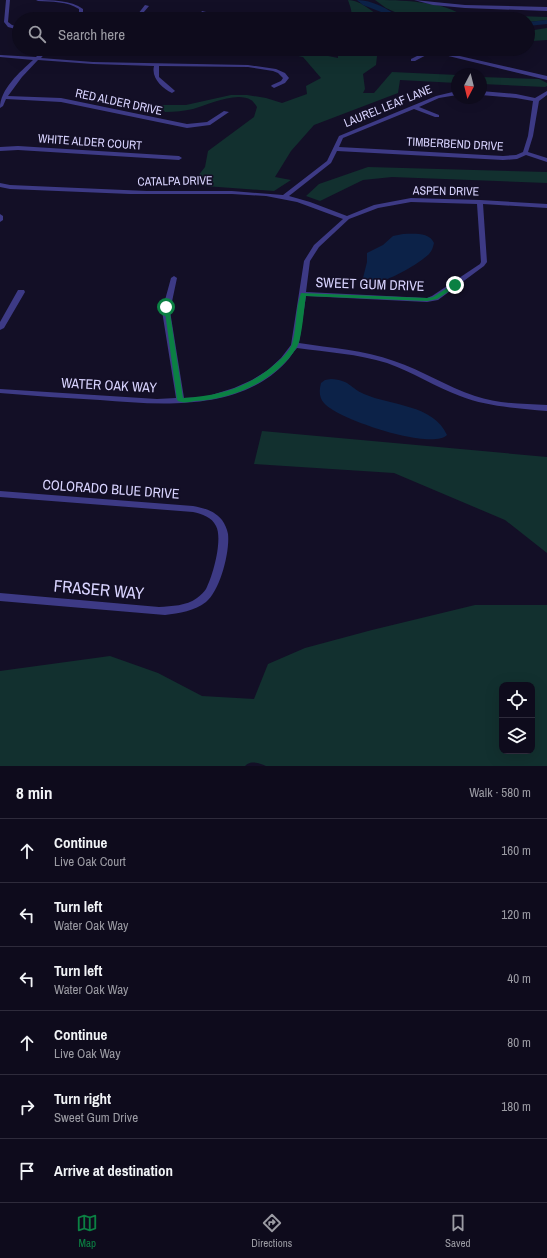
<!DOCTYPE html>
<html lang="en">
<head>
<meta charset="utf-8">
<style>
  :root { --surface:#0e0b1c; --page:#171425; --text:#f1f3f6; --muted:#9b9ba3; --line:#2e2b3b; --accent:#0b8043 }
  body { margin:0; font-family:"Archivo Narrow",sans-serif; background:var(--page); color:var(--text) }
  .controls { position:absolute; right:12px; bottom:12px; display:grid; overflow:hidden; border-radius:8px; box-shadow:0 4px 16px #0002 }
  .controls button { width:36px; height:36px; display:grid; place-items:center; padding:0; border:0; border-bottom:1px solid var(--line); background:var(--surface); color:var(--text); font:20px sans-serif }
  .compass { position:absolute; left:451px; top:68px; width:36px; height:36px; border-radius:50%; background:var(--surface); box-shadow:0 4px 16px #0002; rotate:187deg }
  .stop { position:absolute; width:12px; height:12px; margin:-9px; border:3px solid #0b8043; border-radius:50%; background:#fff }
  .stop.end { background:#0b8043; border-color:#fff; box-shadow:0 1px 4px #0008 }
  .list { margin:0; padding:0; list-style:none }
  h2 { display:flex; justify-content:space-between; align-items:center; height:52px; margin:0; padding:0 16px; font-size:17px }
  h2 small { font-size:13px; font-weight:400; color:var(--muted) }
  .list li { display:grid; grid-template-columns:26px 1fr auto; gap:12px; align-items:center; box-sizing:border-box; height:64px; padding:0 16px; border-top:1px solid var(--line) }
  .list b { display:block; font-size:15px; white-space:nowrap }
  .list p { margin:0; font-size:13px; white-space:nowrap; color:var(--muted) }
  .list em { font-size:13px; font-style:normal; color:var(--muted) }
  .icon { flex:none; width:22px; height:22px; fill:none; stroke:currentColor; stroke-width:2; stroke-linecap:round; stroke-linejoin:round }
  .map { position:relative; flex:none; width:547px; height:766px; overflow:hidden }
  .search { position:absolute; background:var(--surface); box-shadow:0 4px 16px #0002; left:12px; right:12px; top:12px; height:44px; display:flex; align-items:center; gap:10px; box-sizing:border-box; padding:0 14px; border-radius:22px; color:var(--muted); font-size:15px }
  .sheet { height:436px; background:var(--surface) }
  nav { display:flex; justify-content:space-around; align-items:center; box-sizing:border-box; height:56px; border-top:1px solid var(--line); background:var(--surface); font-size:11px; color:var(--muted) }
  nav a { display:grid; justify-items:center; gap:2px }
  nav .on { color:var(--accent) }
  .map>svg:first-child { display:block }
  .green { fill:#12302f; fill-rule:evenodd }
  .water { fill:#0c2248 }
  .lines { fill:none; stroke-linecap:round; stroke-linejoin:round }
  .river { fill:#0c2248; fill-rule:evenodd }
  .minor { fill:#3d3a85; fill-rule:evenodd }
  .tertiary { fill:#3d3a85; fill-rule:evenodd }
  .route { fill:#0b8043 }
  .labels { text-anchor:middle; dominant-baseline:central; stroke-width:3.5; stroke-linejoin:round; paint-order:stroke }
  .far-street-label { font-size:12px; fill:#d9d4ff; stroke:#130f26 }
  .street-label { font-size:14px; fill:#d9d4ff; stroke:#130f26 }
  .near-street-label { font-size:17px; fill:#d9d4ff; stroke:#130f26 }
</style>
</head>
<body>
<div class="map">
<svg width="547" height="766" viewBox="0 0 547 766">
  <rect width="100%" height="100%" fill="#130f26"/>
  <path class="green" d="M348,0C363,0 373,15 387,19H349C354,13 350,7 348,0Z
    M375,0C398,0 441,1 460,14L547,17V20L528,22V19H410L386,8Z
    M547,28V40L532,41L528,47V31Z
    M149,49H294L338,58V49H367L377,56L376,65L363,74L365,89L363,93H374L392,72L457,75V83L400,80L398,93L314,125L291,151L275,177L291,180L274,191L191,185L205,167L208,151L254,117L257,107C255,104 253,101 251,100C236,91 208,105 193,109C184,111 175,112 165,112L160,105H186L231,95H247L266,98L282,103L307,94L306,86L321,78L303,57L265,49L254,54L207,50Z
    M481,77L539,79L547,83V86L545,87L481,84Z
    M368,167L547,172V183L392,177L363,180L320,201L306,196L319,184Z
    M262,431L547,457V553L505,520L394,473L254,464Z
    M475,605H547V766H266C259,763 251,760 245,766H0V671L110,656L158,673L202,696L254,699L268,664L305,648L372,630ZM502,685H532V751H502Z"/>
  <path class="water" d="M403,234C414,234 429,232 434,243C433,247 432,251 429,254C419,264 379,288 365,282L363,278L367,262V253L383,245L393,236Z
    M331,379C350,380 350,388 364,394C391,406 433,404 447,435C432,451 337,419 324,403C319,398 319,390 321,383L325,380Z"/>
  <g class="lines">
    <path class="river" d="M357,0C372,0 389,9 401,19H391L381,12L363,5Z
      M547,20V24L528,26V22Z"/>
    <path class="minor" d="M6,0H10L8,22L12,25L19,27V30L8,27L4,22Z
      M36,0C51,0 71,0 83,9V12L77,19H73L79,12V9C67,1 52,2 38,1Z
      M145,5L149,6L138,19H134Z
      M202,11L206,12L201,19H197Z
      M44,49H49L41,58L93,62L248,65L276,69L285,73L289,78L285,83L274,88L271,86L272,85L281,81L283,78L278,73L273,71L248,67L159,66V77L174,90L175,91L172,93C162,88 151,78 154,66L93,64L38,60L22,77L8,96L61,98L187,124L207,122L224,111L229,112L210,125L187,128L61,102L6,99L3,106L0,108C0,89 20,72 33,60L0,57V55L36,57Z
      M421,49H429L547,76V80L432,52L415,61H411V59L427,51Z
      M457,91V95L439,98L419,107L439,115V117H435L414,109L343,138L339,147L503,156L516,155L523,152L528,136L533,101L516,98L481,95V91L516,94L535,98L547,91V95L539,101L533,136L528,152L547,158V162L526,155L517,159L503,160L337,151L331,163L289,196L310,202L347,216L374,205L411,198L480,200L547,204V208L483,204L487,262L484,266L438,300L427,302L306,296L299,343C331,348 364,350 394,361C422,370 447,387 475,396C498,404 523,404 547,405V411C517,408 488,407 460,396C435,387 413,372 387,363C358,354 327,352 297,348C293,352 290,358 286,362C240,412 161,405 100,400C67,398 33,396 0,393V389L157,399L176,398L162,311L171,278L174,276L177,278L170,311L184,398L205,397L234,388L252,380L268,370L281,358L291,345L304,261L314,245L343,219L297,202L266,196L232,194H130L10,189L0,187V183L10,185L147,191H232L283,195L327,161L339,136L436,96ZM411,202L477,204L481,262L480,264L432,296L427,298L306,292L310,261L319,247L349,219L378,208Z
      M18,146L179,156L182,158L179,160L18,150L0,151V147Z
      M0,214L3,216V220L0,222Z
      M18,290H24L25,292L4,328L0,330V322Z
      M0,491L193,506C204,508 215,511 222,520C225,524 227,529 228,534C230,552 220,591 206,602C195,611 179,613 165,615L0,601V593L159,607C172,606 186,606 197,598C201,595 204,592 206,589C213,576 223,539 216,526C212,517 202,514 193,512L0,497Z"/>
    <path class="tertiary" d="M414,0L465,5L547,7V11L465,8L433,5Z"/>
  </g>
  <path class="route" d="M455,283L457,284V286L437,299L427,301L306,296C304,307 302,339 297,347C276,381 233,399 195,401C189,402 181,404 177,400L164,305L169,307L183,398C219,396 247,388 274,365C280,360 289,352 292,344C297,328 295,309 301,293L427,298L433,297Z"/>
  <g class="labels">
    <g class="far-street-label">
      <text transform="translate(119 102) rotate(12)">RED ALDER DRIVE</text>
      <text transform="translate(388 106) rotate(-22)">LAUREL LEAF LANE</text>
      <text transform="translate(90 142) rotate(4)">WHITE ALDER COURT</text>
      <text transform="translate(455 144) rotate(3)">TIMBERBEND DRIVE</text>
      <text transform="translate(175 181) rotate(-1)">CATALPA DRIVE</text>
      <text transform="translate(446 191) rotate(1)">ASPEN DRIVE</text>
    </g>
    <g class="street-label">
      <text transform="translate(370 284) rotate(2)">SWEET GUM DRIVE</text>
      <text transform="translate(109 385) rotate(3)">WATER OAK WAY</text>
      <text transform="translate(111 489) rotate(4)">COLORADO BLUE DRIVE</text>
    </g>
    <g class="near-street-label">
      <text transform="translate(99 589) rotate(5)">FRASER WAY</text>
    </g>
  </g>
</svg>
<div class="controls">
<button><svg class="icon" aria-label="locate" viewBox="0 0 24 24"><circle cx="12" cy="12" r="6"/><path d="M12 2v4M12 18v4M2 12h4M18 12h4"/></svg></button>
<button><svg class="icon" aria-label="layers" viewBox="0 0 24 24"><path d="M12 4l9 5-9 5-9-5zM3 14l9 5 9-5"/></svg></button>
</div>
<svg class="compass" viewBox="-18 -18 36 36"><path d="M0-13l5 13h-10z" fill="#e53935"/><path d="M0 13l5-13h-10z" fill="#9b9ba3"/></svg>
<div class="stop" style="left:166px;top:307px"></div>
<div class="stop end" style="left:455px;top:285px"></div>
<div class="search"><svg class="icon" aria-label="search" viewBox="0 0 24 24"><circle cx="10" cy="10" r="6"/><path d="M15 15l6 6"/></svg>Search here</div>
</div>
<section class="sheet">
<h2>8 min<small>Walk · 580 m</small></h2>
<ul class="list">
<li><svg class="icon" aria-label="ahead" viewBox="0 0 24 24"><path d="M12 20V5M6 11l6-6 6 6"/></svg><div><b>Continue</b><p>Live Oak Court</p></div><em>160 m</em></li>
<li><svg class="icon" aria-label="left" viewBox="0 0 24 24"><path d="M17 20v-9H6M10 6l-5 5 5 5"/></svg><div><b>Turn left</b><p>Water Oak Way</p></div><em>120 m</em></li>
<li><svg class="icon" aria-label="left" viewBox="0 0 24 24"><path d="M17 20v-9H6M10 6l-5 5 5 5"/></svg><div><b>Turn left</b><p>Water Oak Way</p></div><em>40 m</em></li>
<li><svg class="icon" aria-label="ahead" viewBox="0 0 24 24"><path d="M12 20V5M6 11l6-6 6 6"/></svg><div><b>Continue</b><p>Live Oak Way</p></div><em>80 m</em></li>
<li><svg class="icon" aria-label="right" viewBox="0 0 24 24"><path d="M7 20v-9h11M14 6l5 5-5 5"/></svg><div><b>Turn right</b><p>Sweet Gum Drive</p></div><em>180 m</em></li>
<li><svg class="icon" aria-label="arrive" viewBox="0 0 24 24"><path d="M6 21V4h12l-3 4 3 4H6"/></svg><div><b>Arrive at destination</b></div></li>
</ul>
</section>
<nav>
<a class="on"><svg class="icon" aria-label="map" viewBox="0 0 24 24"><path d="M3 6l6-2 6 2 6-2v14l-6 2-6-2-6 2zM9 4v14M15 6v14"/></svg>Map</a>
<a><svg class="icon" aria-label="directions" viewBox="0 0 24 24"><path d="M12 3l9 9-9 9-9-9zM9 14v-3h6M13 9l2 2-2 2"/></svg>Directions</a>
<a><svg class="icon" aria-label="saved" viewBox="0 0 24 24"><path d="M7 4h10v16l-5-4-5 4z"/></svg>Saved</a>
</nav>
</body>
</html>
